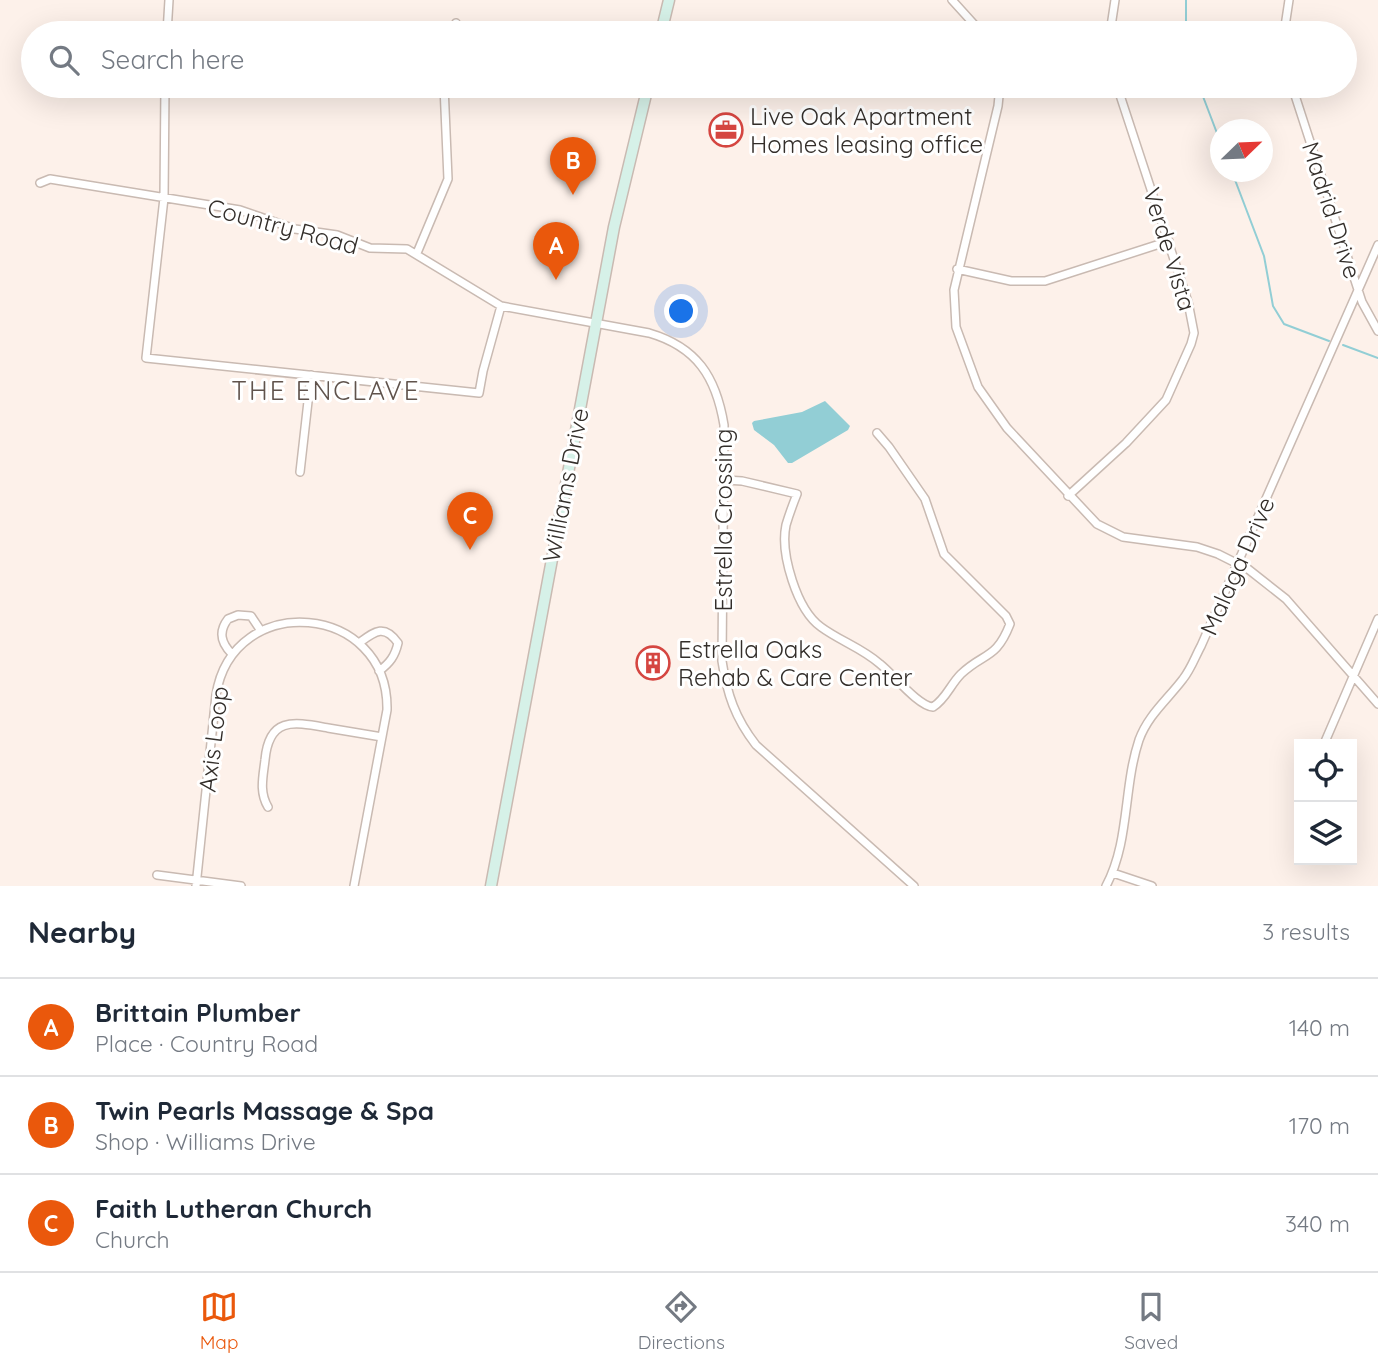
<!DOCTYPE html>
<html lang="en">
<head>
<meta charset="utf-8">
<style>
  :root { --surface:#fff; --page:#f2f2f3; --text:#1f2937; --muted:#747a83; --line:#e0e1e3; --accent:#ea580c }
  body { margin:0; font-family:Quicksand,sans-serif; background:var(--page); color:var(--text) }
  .controls { position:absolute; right:21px; bottom:21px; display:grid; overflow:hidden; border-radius:0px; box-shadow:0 7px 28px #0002 }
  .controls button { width:63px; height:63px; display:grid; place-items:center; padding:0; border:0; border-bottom:2px solid var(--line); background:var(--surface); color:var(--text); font:35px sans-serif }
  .compass { position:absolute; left:1210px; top:119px; width:63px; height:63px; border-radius:50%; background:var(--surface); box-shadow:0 7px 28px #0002; rotate:67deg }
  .you { position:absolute; left:682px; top:312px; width:24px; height:24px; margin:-18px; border:5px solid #fff; border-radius:50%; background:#1a73e8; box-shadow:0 0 0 10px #1a73e833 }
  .badge { display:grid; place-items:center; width:46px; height:46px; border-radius:50%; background:var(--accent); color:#fff; font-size:23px; font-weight:700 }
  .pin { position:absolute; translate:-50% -58px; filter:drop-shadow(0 2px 4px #0008) }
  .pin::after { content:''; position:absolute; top:37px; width:24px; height:21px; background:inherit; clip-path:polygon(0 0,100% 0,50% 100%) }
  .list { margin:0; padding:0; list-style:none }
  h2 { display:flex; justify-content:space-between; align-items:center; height:91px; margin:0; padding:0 28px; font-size:30px }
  h2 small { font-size:23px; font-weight:400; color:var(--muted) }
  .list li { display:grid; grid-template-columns:46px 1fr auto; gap:21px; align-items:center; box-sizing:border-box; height:98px; padding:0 28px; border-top:2px solid var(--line) }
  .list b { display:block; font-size:26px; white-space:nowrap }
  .list p { margin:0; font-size:23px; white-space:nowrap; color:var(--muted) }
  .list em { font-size:23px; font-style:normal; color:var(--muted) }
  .icon { flex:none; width:38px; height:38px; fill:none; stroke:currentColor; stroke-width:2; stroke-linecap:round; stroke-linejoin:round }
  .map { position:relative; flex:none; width:1378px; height:886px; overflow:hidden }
  .search { position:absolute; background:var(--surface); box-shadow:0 7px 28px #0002; left:21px; right:21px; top:21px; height:77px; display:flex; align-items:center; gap:18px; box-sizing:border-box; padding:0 24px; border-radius:38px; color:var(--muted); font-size:26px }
  .sheet { height:385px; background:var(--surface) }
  nav { display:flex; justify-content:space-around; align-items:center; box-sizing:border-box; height:98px; border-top:2px solid var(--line); background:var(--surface); font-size:19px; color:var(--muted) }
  nav a { display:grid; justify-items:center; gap:4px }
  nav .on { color:var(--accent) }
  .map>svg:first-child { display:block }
  .water { fill:#92ced5 }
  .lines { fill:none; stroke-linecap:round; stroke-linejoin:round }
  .stream { stroke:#92ced5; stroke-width:2 }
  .street-casing { stroke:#c9bab2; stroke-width:10 }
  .secondary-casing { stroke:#c9bab2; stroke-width:13 }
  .street { stroke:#fff; stroke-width:7 }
  .secondary { stroke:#d6f1e8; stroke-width:10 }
  .labels { text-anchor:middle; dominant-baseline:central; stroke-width:6; stroke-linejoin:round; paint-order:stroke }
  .poi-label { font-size:24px; fill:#332e2a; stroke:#fff; text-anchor:start }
  .street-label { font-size:24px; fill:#332e2a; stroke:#fff }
  .neighbourhood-label { font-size:26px; letter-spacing:2px; fill:#60534c; stroke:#fff }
</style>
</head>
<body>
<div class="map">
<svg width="1378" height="886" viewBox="0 0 1378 886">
  <rect width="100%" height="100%" fill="#fdf1ea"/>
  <path class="water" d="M825,401L850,426L848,430L792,463H788L774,445L754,430L752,423L754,421L802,412Z"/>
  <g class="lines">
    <path class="stream" d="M1186,0V33
      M1199,86L1220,141
      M1232,172L1264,256L1273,306L1284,324L1329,341
      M1343,345L1378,358"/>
    <defs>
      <path id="street" d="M952,0L982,33
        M167,33L169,0
        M454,33L456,23
        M1110,33L1115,0
        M1284,33L1289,0
        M165,86L164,198L146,358L479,393L483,371L501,306
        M1000,86L998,106L954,290L956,327L978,387L1007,428L1097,524L1123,537L1197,547L1218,554L1248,569L1286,599L1378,704
        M1292,86L1362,302L1378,331
        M40,183L50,179L240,210L295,229L337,235L370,248L407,249L501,306L649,333C697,347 716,377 724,425L722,661C727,694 735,718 756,745L914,886
        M417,253L448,179L444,86
        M957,269L1011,281H1045L1169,241
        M300,472L311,375
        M725,480L742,481L797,494C793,504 789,515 786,525C780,554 797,610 821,627C840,641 862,648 880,664C893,674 918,706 933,707C946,699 950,685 961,674C984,652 996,660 1010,624L1006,616L944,554L925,499L889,447L877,433
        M1068,496L1126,443L1166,400L1191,344L1194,333L1188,302L1117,86
        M359,643C374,632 384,623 398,643C395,656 390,663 379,671
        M232,654C221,643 218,632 228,619L238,615L251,616L261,631
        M1324,744L1378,619
        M268,807C259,792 263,777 265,760C269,716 294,722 328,728C346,731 364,734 382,737
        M1113,873L1152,886
        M157,875L241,886
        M196,886L216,695C233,589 389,603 387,710L354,886
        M1106,886C1130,841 1123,788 1139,740C1148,715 1168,699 1183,679C1191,669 1195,657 1201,646L1378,245"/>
      <path id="secondary" d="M661,33L669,0
        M491,886L614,227L648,86"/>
    </defs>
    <use href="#street" class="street-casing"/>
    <use href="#secondary" class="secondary-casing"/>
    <use href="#street" class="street"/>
    <use href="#secondary" class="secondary"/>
  </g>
  <defs>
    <symbol id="office-ring" viewBox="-11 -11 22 22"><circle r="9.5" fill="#fff" stroke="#d54641" stroke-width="1.5"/><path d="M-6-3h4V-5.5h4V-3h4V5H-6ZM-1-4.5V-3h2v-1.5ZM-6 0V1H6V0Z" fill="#d54641"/></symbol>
    <symbol id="building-ring" viewBox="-11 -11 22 22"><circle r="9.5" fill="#fff" stroke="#d54641" stroke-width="1.5"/><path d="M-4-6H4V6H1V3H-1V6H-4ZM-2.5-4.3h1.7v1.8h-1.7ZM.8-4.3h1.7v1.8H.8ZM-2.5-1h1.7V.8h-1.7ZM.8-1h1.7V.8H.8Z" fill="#d54641"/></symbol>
  </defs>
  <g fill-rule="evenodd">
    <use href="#office-ring" x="707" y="111" width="38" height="38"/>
    <use href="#building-ring" x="634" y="644" width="38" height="38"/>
  </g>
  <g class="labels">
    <g class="poi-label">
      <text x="750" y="116">Live Oak Apartment<tspan x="750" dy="28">Homes leasing office</tspan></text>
      <text x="678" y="649">Estrella Oaks<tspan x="678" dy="28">Rehab &amp; Care Center</tspan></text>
    </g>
    <g class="street-label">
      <text transform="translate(1332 210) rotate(72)">Madrid Drive</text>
      <text transform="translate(283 226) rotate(15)">Country Road</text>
      <text transform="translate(1170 249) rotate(73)">Verde Vista</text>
      <text transform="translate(565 485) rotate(-79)">Williams Drive</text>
      <text transform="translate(723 520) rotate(-90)">Estrella Crossing</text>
      <text transform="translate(1237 566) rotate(-66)">Malaga Drive</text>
      <text transform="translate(213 739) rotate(-83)">Axis Loop</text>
    </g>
    <g class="neighbourhood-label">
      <text x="326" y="390">THE ENCLAVE</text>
    </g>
  </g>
</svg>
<div class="controls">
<button><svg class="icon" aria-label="locate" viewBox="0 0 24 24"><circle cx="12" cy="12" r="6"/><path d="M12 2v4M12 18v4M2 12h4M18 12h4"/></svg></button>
<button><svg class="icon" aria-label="layers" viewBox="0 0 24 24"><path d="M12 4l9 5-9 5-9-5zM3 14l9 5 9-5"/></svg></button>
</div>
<svg class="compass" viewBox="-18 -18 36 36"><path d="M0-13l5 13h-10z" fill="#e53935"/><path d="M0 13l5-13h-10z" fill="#747a83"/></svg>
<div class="you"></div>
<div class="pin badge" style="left:556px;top:280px">A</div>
<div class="pin badge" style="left:573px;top:195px">B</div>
<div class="pin badge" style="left:470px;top:550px">C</div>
<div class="search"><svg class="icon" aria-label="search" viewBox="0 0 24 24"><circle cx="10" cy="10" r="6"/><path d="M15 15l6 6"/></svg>Search here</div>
</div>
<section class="sheet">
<h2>Nearby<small>3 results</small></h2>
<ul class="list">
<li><span class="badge">A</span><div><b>Brittain Plumber</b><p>Place · Country Road</p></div><em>140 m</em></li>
<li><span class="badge">B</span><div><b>Twin Pearls Massage &amp; Spa</b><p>Shop · Williams Drive</p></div><em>170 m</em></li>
<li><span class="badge">C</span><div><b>Faith Lutheran Church</b><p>Church</p></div><em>340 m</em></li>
</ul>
</section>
<nav>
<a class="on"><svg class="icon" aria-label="map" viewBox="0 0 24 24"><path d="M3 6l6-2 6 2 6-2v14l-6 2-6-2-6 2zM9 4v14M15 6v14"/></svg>Map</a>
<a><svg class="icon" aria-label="directions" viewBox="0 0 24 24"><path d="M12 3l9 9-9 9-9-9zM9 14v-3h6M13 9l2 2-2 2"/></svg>Directions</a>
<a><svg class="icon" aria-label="saved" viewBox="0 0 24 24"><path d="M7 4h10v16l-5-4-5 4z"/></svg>Saved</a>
</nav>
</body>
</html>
